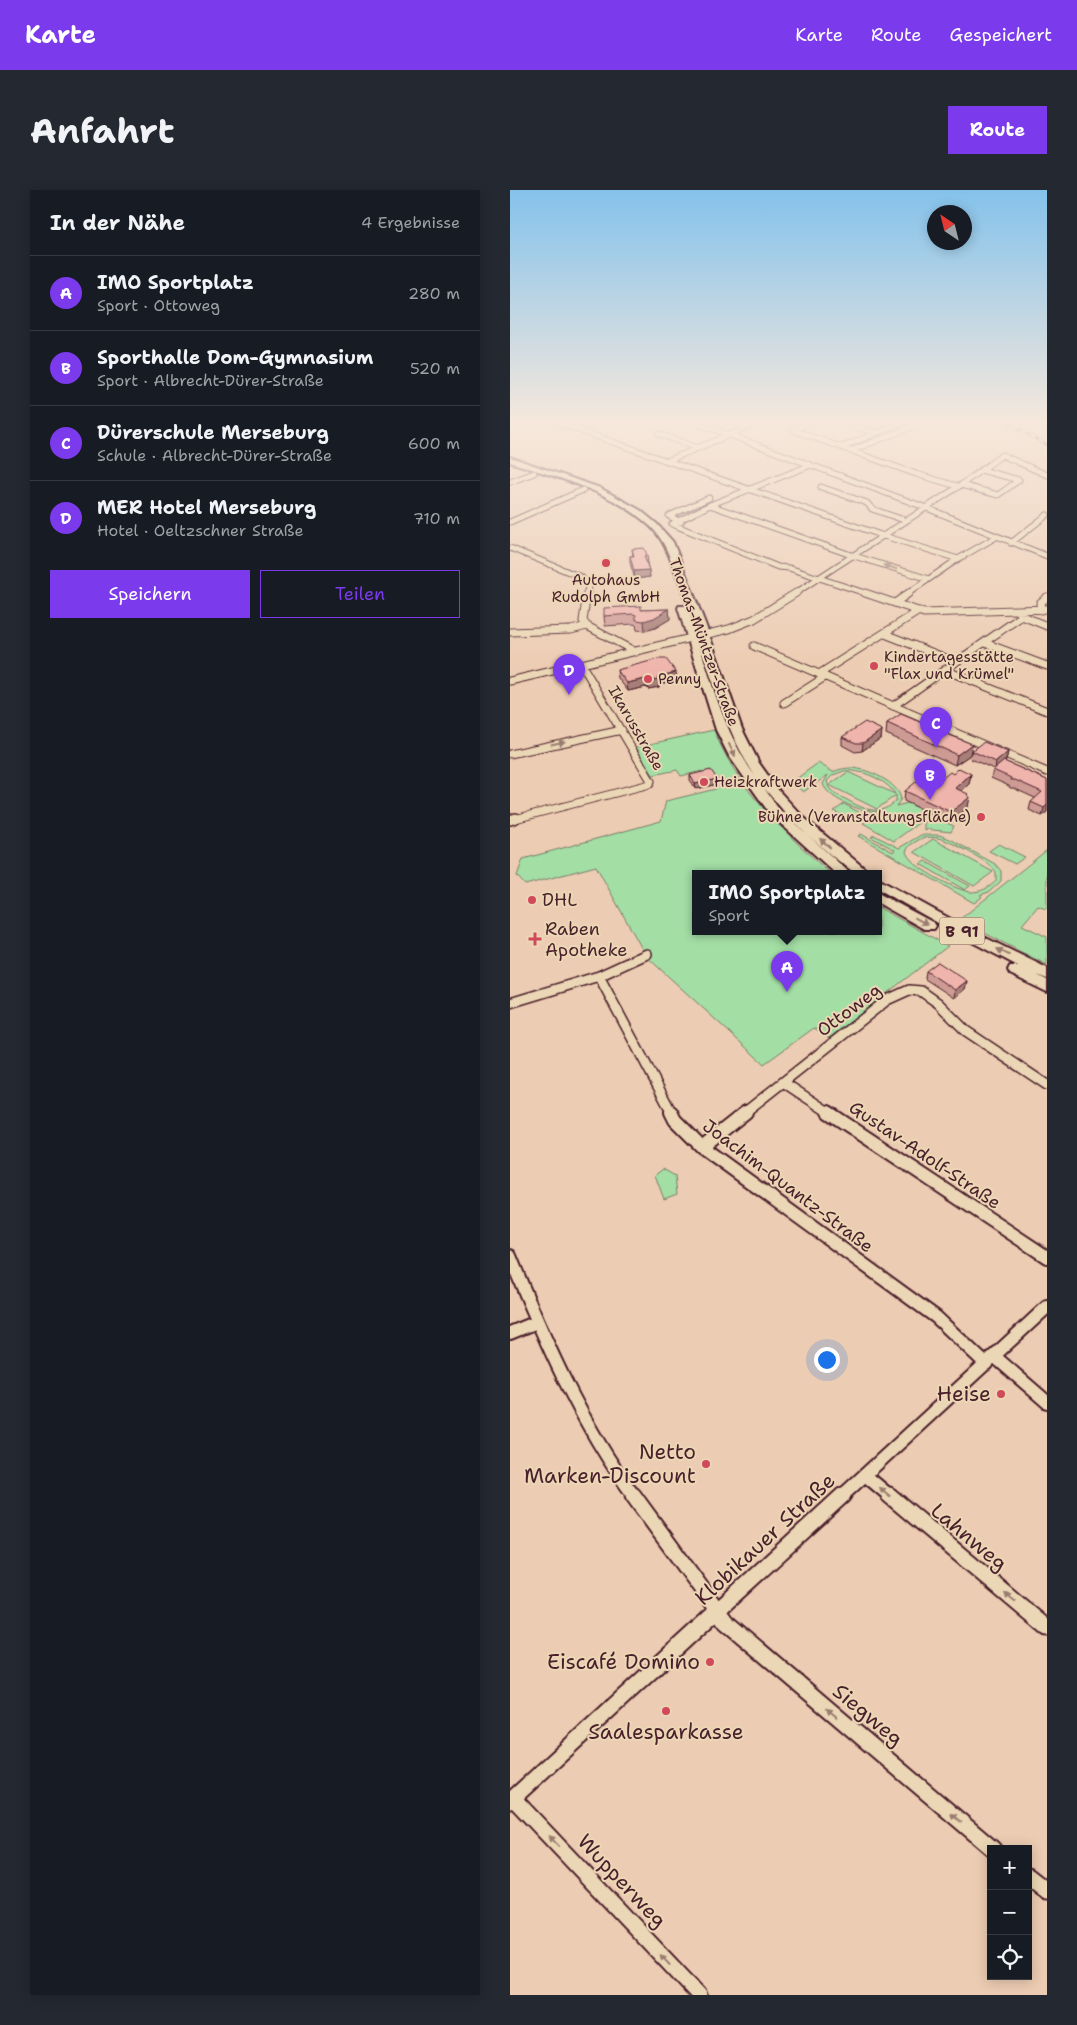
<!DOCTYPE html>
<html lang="de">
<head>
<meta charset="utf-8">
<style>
  :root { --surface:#171b24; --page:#242831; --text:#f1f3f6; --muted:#9ea1a6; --line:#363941; --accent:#7c3aed }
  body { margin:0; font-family:"Shantell Sans",sans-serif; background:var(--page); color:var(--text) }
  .controls { position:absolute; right:15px; bottom:15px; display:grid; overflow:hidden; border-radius:0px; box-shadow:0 2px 12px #0003 }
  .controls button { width:45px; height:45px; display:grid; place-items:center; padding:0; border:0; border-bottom:1px solid var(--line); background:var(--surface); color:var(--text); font:25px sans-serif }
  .compass { position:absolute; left:417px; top:15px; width:45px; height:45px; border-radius:50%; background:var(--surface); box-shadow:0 2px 12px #0003; rotate:325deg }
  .you { position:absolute; left:316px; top:1169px; width:18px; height:18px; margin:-12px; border:4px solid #fff; border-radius:50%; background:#1a73e8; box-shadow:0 0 0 8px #1a73e833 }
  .badge { display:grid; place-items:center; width:32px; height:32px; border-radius:50%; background:var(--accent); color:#fff; font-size:16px; font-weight:700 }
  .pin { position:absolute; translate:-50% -41px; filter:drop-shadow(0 1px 2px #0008) }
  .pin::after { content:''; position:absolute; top:26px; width:18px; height:15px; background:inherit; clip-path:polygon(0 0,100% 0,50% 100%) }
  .popup { position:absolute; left:182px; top:680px; width:190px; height:65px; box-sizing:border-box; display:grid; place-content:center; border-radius:0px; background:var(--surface); filter:drop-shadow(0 1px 4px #0005); font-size:16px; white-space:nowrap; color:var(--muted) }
  .popup b { font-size:19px; color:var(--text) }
  .popup::after { content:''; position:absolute; left:50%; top:100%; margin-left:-10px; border:10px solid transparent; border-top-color:var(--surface) }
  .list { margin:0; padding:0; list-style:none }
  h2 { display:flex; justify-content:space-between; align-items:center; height:65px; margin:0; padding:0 20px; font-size:21px }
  h2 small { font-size:16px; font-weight:400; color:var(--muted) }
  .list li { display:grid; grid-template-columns:32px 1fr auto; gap:15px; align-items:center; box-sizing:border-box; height:75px; padding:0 20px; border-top:1px solid var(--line) }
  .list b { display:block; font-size:19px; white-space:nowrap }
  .list p { margin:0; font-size:16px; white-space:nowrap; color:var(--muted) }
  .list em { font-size:16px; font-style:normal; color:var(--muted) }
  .actions { display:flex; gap:10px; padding:15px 20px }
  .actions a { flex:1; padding:11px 0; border:1px solid var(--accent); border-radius:0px; text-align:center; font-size:18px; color:var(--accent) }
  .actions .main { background:var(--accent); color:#fff }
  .icon { flex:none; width:28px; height:28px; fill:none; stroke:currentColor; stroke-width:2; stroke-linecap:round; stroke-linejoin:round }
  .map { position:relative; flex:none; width:537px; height:1805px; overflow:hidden; border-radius:0px }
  header { display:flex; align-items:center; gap:30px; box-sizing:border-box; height:70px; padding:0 25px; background:var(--accent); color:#fff }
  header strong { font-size:24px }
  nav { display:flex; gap:28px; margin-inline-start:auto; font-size:18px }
  .intro { display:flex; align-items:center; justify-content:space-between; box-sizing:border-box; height:120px; padding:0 30px }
  h1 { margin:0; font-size:35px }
  .button { padding:12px 22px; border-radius:0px; background:var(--accent); color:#fff; font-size:18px; font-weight:700 }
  main { display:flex; gap:30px; padding:0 30px }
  aside { flex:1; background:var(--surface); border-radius:0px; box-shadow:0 2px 12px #0003 }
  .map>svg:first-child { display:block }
  .green { fill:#a3dea5; stroke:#767e68; fill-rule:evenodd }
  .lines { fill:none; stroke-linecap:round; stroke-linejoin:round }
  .street-far4-casing { stroke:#4a1f2b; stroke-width:7 }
  .street-far3-casing { stroke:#4a1f2b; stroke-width:9 }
  .street-far2-casing { stroke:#4a1f2b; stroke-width:12 }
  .street-far1-casing { stroke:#4a1f2b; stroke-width:16 }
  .street-casing { stroke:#4a1f2b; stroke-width:19 }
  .secondary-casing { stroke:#4a1f2b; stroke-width:4 }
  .primary-casing { stroke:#4a1f2b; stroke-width:4 }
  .street-far4 { stroke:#ebd7b5; stroke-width:5 }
  .street-far3 { stroke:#ebd7b5; stroke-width:7 }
  .street-far2 { stroke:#ebd7b5; stroke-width:9 }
  .street-far1 { stroke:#ebd7b5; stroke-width:12 }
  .street { stroke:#ebd7b5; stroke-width:15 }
  .secondary { fill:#ebd7b5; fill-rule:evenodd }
  .primary { fill:#ebd7b5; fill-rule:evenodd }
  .rail-casing { stroke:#4a1f2b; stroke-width:3 }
  .rail { stroke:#ebd7b5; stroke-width:2; stroke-dasharray:5; stroke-linecap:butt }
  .wall { fill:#ce9b94; stroke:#4a1f2b }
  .shaded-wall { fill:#a77e78; stroke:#4a1f2b }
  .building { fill:#efb4ac; stroke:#4a1f2b }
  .oneway { fill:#9a7b70 }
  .poi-dot { fill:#d1495b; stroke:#ebd7b5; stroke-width:2 }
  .labels { text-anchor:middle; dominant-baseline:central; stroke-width:4; stroke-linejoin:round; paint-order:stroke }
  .far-poi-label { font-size:15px; fill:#4a1f2b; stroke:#ebd7b5; text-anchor:start }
  .far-street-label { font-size:15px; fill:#4a1f2b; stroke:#ebd7b5 }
  .shield { fill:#ebd7b5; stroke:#7a5654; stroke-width:1 }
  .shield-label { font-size:16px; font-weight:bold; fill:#4a1f2b }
  .poi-label { font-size:18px; fill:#4a1f2b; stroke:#ebd7b5; text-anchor:start }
  .street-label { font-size:18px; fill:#4a1f2b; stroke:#ebd7b5 }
  .near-poi-label { font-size:21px; fill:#4a1f2b; stroke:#ebd7b5; text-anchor:end }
  .near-street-label { font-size:21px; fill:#4a1f2b; stroke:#ebd7b5 }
</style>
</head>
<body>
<header>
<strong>Karte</strong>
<nav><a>Karte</a><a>Route</a><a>Gespeichert</a></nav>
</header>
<div class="intro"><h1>Anfahrt</h1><a class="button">Route</a></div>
<main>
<aside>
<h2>In der Nähe<small>4 Ergebnisse</small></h2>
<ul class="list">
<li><span class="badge">A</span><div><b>IMO Sportplatz</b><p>Sport · Ottoweg</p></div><em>280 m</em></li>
<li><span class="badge">B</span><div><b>Sporthalle Dom-Gymnasium</b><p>Sport · Albrecht-Dürer-Straße</p></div><em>520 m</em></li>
<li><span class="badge">C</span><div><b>Dürerschule Merseburg</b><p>Schule · Albrecht-Dürer-Straße</p></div><em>600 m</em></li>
<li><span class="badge">D</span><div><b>MER Hotel Merseburg</b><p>Hotel · Oeltzschner Straße</p></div><em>710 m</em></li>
</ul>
<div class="actions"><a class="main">Speichern</a><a>Teilen</a></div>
</aside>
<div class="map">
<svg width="537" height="1805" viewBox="0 0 537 1805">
  <rect width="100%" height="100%" fill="#ecccb2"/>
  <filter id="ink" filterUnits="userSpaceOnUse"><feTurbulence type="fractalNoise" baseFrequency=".02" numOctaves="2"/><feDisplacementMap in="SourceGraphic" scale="10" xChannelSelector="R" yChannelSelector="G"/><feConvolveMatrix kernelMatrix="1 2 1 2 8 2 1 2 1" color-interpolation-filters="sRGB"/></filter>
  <g filter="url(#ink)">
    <path class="green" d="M204,540C227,599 274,642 320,683H186V741H368V717L438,756L319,848L304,838L254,874L136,766L86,676L15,695L7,686L13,669L151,631L156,611L206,599L203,595L207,594L196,587L192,581L171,586L167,580L143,585L126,557Z
      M308,573L323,582C329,579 336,578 342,578C358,579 388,592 391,609L386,616L398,613L421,624L384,651L353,633L375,621C359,626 318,610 313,594L318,585L293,602L282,592ZM334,581C350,579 376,589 385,604L338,582L319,595L367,619L386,605V611C371,626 355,620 339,611C332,607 324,604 319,598L317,591L323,585Z
      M334,614L356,626L346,633L324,621Z
      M421,626L444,636L441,642L414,639V634Z
      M351,644L383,662L385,660L361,647L364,645L389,658L411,645H429L440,649L485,674L491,681V691L479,702L470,705L472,707L464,713L348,646ZM412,648C418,647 423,647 428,648C441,651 479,671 486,682V691C479,698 471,702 461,702C447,701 397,675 396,661L400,655Z
      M423,649L483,682L464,696L404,662Z
      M489,654L515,667L505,674L479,661Z
      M537,660V718L536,719L528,716L512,735L537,747V775L449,730Z
      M415,671L460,696L455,700L410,674Z
      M153,979L165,986L167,1004L154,1009L145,985Z"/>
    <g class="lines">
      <defs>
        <path id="street-far4" d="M42,231L371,345L448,369
          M182,231L414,317L537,366
          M302,231L283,240L406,284L447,296
          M329,231L365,243
          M149,244L188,258
          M332,257L396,231
          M340,261L412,233
          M157,271L252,231
          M301,275L200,315L162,334L268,377L279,378L358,404
          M0,292L24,283
          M451,295L488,305L509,290L471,280
          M311,297L357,313L362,319L394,330
          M200,315L341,365L419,389
          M0,332L73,300
          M171,332L159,326L199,308
          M501,353L537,325
          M0,358L71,387L78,396L77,404
          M284,404L451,295L492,265L537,285
          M397,404L448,369L486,347"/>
        <path id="street-far3" d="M77,403L73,431L77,436L126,462
          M355,403L414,423L537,419
          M385,413L399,403
          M531,420L530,413L537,407
          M512,426L537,436
          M0,442L61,440L77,436
          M375,444L446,472
          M475,453L537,476
          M244,456L537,582
          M435,480L537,521
          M309,484L409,421
          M0,491L219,439L244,429L286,403
          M274,513L315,487
          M383,516L512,426L509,421
          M0,564L112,540
          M1,630L140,594L141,591L72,475"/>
        <path id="street-far2" d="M0,630L6,628
          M89,786L137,764
          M0,813L89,786L162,923
          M273,892L320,923
          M234,923L377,810L399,800L411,801L428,813L456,841L537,895"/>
        <path id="street-far1" d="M161,922L165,930L192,957L426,1127L476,1174
          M318,922L537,1067
          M192,957L236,922
          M0,1066C34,1149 70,1233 124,1306
          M0,1143L27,1132
          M484,1166L537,1212
          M355,1285L380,1306
          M332,1306L537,1117"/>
        <path id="street" d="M123,1305L216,1432L483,1659
          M379,1305L537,1438
          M3,1608L189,1805
          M0,1611L333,1305
          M518,1686L537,1701"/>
        <path id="secondary" d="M525,231L537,233V237L526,232Z"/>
        <path id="primary" d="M0,267L90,298L130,320L147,334L163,352L196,436L232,539L249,573L269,601L292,626L360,683H345L322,666L283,632L254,598L268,618L340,683H325L260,624L219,566L206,540L168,418L169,416H177L178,418C197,475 210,537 245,586C208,529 195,459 171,396C162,375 157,352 140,336C102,301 48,288 0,272Z
          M368,689L468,744L537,778V789L527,785L537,790V802L500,784L498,780L500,776H508L458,750L368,699Z
          M368,703L424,733L426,736L424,739H414L368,713Z"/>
      </defs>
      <use href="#street-far4" class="street-far4-casing"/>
      <use href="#street-far3" class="street-far3-casing"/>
      <use href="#street-far2" class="street-far2-casing"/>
      <use href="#street-far1" class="street-far1-casing"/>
      <use href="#street" class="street-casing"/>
      <use href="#secondary" class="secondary-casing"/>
      <use href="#primary" class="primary-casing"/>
      <use href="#street-far4" class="street-far4"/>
      <use href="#street-far3" class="street-far3"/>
      <use href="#street-far2" class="street-far2"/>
      <use href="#street-far1" class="street-far1"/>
      <use href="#street" class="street"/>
      <use href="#secondary" class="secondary"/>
      <use href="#primary" class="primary"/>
      <defs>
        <path id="rail" d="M494,231L537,255"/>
      </defs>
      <use href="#rail" class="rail-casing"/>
      <use href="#rail" class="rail"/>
    </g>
    <path class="wall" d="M122,359L137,365L138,373H137L140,387L125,389L120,373V366H123Z
      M159,419L160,429L145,438L135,441L127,440L126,435L124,434L95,436L94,426L131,420Z
      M107,480L167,490L149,494V497L138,499L136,497L118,501L108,488Z
      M377,533L462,554L460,565L445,575L376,544Z
      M372,540L371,548L352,561L345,562L332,555V547Z
      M462,561L498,562L496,570L494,571L537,590V622L532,626L519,620L521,612L525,608L503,598H500L499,596L481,588L483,580L484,579L461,569Z
      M461,584L459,594L452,601L458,606V617L440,633L394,611L395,601L429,591Z
      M180,585L207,594L186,599L180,590Z
      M416,781L457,791L455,799L444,808L415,789Z"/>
    <path class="shaded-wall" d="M139,380L140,387L125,389L124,381Z
      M159,419L160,429L145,438L135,441L134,431Z
      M166,482L167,490L149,494V497L138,499L137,492L147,487Z
      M135,489L136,497L118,501L117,493Z
      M372,540L371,548L352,561L353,553Z
      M462,554L460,565L445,575L447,565Z
      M498,562L496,570L485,580L486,572Z
      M461,584L459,594L443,609L445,598Z
      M207,589V594L186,599L185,594Z
      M458,604V608L460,607L458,617L440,633L441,622Z
      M537,615V622L532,626L534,618Z
      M457,791L455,799L444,808L445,800Z"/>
    <path class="building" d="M134,358L137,365L134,366L139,380L124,381L120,366H124L122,359Z
      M131,416V420L159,419L144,428L134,431L126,430V425L123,424L94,426V418Z
      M148,469H156L166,482L147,487L148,489L137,492L135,489L117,493L107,480Z
      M391,524L422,537L430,538L432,542L462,554L447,565L377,533Z
      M355,532L372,540L353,553H346L332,547Z
      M474,552L498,562L486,572L462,561Z
      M494,571L537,590V615L534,618L521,612L532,602L505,590H501V588L483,580Z
      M449,578L461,584L445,598L458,604L457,605L460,607L441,622L395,601L413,586L429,591L440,582L443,584Z
      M201,580L207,589L185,594L180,585Z
      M428,772L457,791L445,800L416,781Z"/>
    <defs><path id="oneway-solid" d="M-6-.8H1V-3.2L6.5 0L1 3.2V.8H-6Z" transform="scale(1.25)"/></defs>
    <g class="oneway">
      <use href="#oneway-solid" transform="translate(380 377) rotate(-163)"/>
      <use href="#oneway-solid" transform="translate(48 553) rotate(-12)"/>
      <use href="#oneway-solid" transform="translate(222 560) rotate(63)"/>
      <use href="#oneway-solid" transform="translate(315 653) rotate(-139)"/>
      <use href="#oneway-solid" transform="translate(411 731) rotate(28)"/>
      <use href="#oneway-solid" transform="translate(493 762) rotate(-153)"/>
      <use href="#oneway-solid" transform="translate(375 1302) rotate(-140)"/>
      <use href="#oneway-solid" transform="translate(500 1407) rotate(-140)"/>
      <use href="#oneway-solid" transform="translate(322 1523) rotate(-140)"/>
      <use href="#oneway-solid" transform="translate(446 1628) rotate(-140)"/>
      <use href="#oneway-solid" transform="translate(44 1651) rotate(-133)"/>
      <use href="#oneway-solid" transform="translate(155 1770) rotate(-133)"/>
    </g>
  </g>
  <linearGradient id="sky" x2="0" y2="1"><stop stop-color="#84c2eb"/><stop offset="0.48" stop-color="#f6e8dc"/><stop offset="1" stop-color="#f6e8dc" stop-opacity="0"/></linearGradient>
  <rect width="537" height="484" fill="url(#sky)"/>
  <g class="poi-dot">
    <circle cx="96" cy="373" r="5"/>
    <circle cx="364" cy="476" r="5"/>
    <circle cx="138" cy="489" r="5"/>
    <circle cx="194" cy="592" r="5"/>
    <circle cx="471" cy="627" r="5"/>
    <circle cx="22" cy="710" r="5"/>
    <path d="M22.5 741.5h5v5h5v5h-5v5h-5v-5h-5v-5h5z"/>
    <circle cx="491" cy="1204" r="5"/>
    <circle cx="196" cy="1274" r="5"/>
    <circle cx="200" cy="1472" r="5"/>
    <circle cx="156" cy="1521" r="5"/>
  </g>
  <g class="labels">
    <g class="far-poi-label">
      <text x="96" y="390" text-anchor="middle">Autohaus<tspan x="96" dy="17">Rudolph GmbH</tspan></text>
      <text x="374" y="467">Kindertagesstätte<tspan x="374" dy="17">"Flax und Krümel"</tspan></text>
      <text x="148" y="489">Penny</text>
      <text x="204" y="592">Heizkraftwerk</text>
      <text x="461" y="627" text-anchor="end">Bühne (Veranstaltungsfläche)</text>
    </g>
    <g class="far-street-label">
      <text transform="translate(194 452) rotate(70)">Thomas-Müntzer-Straße</text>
      <text transform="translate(126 538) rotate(60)">Ikarusstraße</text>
    </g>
    <rect class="shield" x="429.5" y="727.5" width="45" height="27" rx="4"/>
    <g class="shield-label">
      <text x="452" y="741">B 91</text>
    </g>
    <g class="poi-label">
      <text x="32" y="710">DHL</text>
      <text x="35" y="739">Raben<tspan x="35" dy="21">Apotheke</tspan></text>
    </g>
    <g class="street-label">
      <text transform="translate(339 820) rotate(-37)">Ottoweg</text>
      <text transform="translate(415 965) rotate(34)">Gustav-Adolf-Straße</text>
      <text transform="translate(278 996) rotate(37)">Joachim-Quantz-Straße</text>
    </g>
    <g class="near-poi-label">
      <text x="481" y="1204">Heise</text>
      <text x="186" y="1262">Netto<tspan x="186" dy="24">Marken-Discount</tspan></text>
      <text x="190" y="1472">Eiscafé Domino</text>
      <text x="156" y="1542" text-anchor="middle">Saalesparkasse</text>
    </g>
    <g class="near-street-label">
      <text transform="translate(459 1347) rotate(40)">Lahnweg</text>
      <text transform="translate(255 1349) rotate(-43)">Klobikauer Straße</text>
      <text transform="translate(358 1525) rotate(40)">Siegweg</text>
      <text transform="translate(112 1691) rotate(47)">Wupperweg</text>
    </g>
  </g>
</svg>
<div class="controls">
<button>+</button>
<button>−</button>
<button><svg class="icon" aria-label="locate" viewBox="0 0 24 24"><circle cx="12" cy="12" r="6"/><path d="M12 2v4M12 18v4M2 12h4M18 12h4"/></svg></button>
</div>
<svg class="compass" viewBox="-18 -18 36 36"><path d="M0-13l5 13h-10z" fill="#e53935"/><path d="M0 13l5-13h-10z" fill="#9ea1a6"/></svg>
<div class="you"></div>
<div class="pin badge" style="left:277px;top:802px">A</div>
<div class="popup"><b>IMO Sportplatz</b>Sport</div>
<div class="pin badge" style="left:420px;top:610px">B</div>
<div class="pin badge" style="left:426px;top:558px">C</div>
<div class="pin badge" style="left:59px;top:505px">D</div>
</div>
</main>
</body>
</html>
